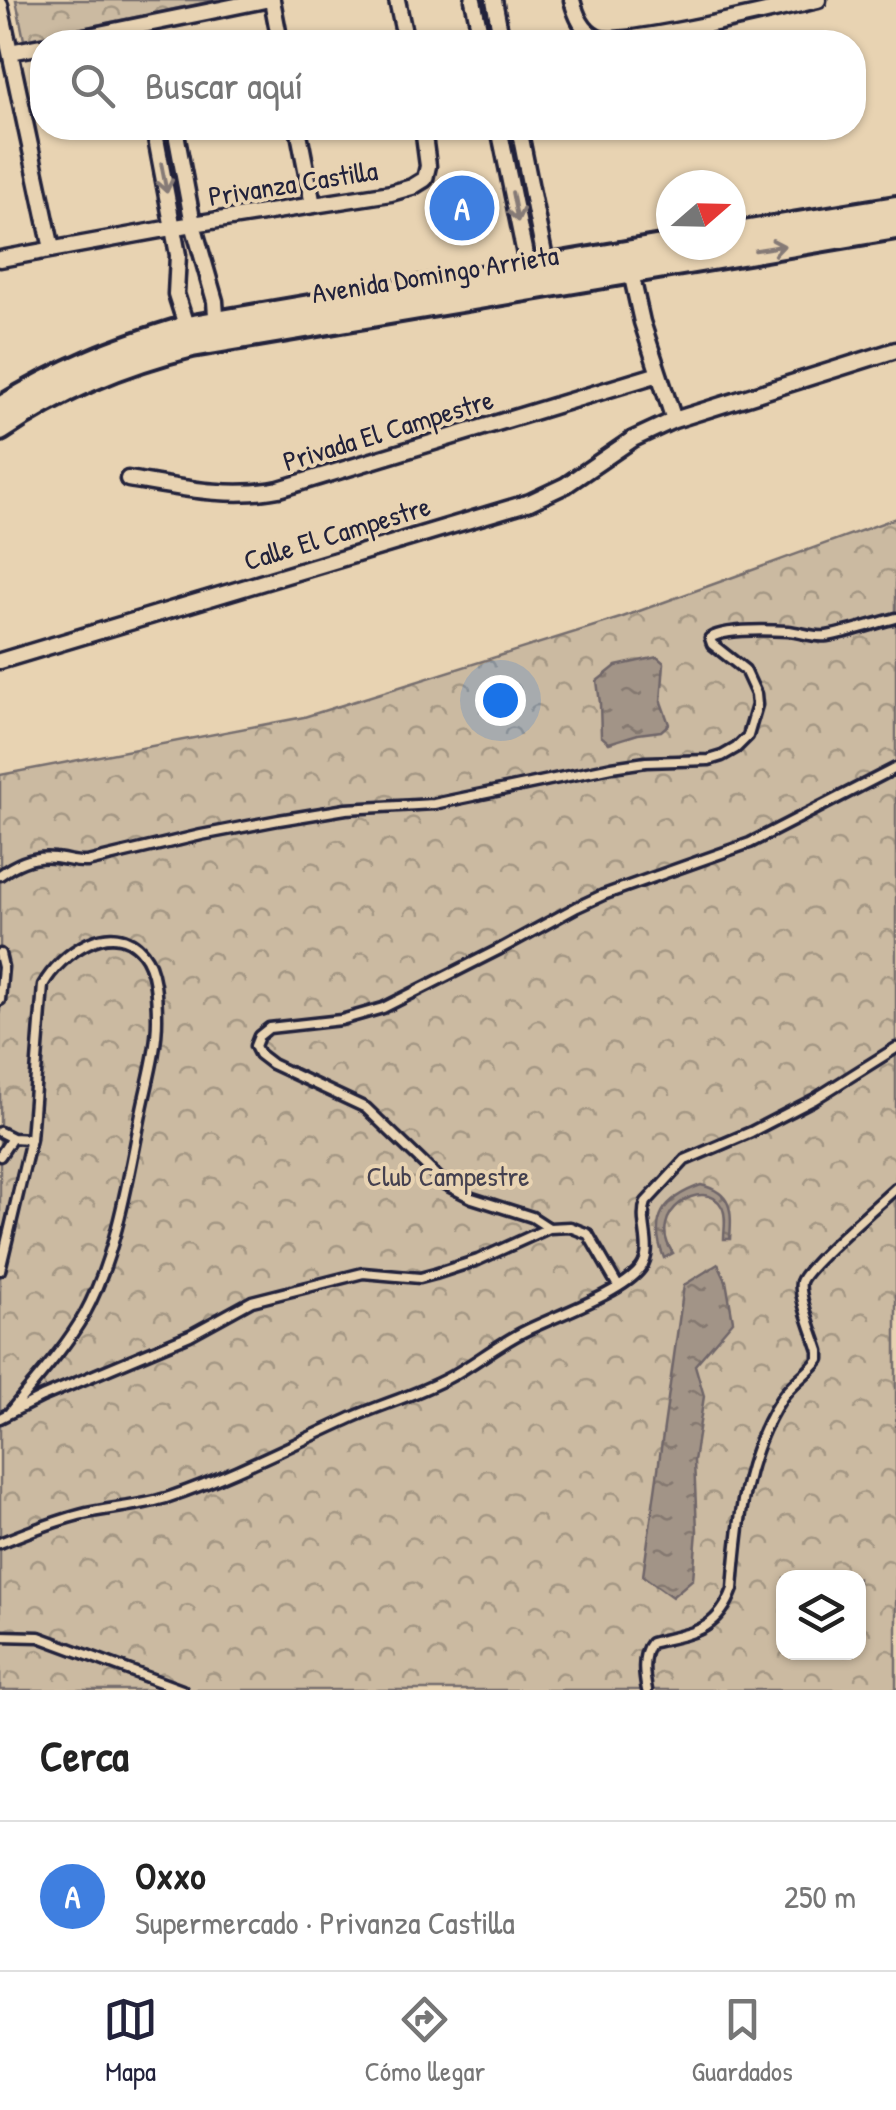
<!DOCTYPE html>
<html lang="es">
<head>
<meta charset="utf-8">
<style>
  :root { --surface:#fff; --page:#f2f2f2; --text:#222; --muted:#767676; --line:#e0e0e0; --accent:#22223b }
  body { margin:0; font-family:"Patrick Hand",sans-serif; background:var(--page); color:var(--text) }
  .controls { position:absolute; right:30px; bottom:30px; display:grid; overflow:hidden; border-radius:20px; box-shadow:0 2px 8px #0004 }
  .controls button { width:90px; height:90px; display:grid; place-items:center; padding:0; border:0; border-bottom:2px solid var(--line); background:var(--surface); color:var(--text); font:50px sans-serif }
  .compass { position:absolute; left:656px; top:170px; width:90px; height:90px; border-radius:50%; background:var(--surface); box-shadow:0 2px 8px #0004; rotate:70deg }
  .you { position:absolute; left:500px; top:700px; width:35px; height:35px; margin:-25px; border:8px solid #fff; border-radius:50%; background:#1a73e8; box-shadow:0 0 0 15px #1a73e833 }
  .badge { display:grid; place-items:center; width:65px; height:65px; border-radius:50%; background:var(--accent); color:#fff; font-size:32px; font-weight:700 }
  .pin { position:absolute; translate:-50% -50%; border:5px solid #fff; box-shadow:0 2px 10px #0006 }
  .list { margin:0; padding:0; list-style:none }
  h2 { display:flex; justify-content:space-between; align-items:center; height:130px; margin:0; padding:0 40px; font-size:42px }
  h2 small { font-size:32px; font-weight:400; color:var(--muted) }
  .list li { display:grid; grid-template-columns:65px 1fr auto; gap:30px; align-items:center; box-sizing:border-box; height:150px; padding:0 40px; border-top:2px solid var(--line) }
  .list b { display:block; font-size:38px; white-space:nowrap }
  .list p { margin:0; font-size:32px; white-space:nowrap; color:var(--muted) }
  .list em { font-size:32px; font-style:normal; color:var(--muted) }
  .icon { flex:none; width:55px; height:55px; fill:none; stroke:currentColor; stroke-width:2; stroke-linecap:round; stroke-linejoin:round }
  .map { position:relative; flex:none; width:896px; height:1690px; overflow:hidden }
  .search { position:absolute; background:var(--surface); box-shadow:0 2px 8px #0004; left:30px; right:30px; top:30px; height:110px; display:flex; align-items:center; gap:25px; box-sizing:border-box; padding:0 35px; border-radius:40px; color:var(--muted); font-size:38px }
  .sheet { height:280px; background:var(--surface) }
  nav { display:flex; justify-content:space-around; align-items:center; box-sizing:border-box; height:140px; border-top:2px solid var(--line); background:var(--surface); font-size:28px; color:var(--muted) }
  nav a { display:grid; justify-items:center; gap:5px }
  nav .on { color:var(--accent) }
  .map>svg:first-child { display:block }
  .park { fill:url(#park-crowns); stroke:#766e6e; stroke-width:2.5; fill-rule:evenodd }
  .water { fill:url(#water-ripples); stroke:#6f6669; stroke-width:2.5 }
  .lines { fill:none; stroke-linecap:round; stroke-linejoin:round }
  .service-casing { stroke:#22223b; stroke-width:15 }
  .minor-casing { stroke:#22223b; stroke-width:21 }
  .primary-casing { stroke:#22223b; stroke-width:30 }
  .service { stroke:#e8d3b2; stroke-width:8 }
  .minor { stroke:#e8d3b2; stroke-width:14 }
  .primary { stroke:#e8d3b2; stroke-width:22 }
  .oneway { stroke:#857a76 }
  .labels { text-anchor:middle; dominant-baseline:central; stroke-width:8; stroke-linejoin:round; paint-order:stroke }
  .street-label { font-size:28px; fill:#22223b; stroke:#e8d3b2 }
  .park-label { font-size:28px; fill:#44404f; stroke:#e8d3b2 }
</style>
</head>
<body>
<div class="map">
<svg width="896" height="1690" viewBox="0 0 896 1690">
  <defs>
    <pattern id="park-crowns" width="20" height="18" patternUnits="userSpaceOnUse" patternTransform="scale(2.5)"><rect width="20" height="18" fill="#cbbaa1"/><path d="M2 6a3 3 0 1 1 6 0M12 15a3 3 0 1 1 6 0" fill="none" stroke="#a49784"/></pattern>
    <pattern id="water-ripples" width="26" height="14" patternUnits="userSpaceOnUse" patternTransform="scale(2.5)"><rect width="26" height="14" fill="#a29487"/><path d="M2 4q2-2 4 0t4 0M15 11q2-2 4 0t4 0" fill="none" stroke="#847870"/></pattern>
  </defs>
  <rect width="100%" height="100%" fill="#e8d3b2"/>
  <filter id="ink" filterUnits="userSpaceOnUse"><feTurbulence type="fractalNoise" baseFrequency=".01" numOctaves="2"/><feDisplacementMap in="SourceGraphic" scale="20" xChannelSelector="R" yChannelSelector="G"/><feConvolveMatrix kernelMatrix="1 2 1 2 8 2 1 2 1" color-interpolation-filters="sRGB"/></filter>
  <g filter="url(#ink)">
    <path class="park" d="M16,0H218L24,40Z
      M896,518V1690H0V775L304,717L620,618ZM784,1578H858V1652H784Z"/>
    <path class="water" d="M657,657L664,663L661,702L669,724L661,731L638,734L609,743L601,736L600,703L597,681L616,666Z
      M701,1185C733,1193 732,1211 730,1239H724C724,1229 727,1216 722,1207C705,1175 644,1213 673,1253L664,1258C648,1218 664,1198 701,1185Z
      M718,1264L726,1281L733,1321L695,1365L704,1396L694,1461L697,1531L693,1579L672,1597L643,1576L684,1285Z"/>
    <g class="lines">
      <defs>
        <path id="service" d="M0,875C16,863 34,855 55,858C66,859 76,863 87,862L201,835L279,820L346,809L434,804L612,767L646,762L709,760L722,756L736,748L748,736L757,705L756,694L745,670L712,644L710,638C726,628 769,630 788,631C801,632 814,638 827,636C850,632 873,624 896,618
          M0,954L3,967L0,1000
          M0,1132L12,1138L31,1139
          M0,1156L12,1138
          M549,1228L532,1217L472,1198L446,1185L366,1108L272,1064L259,1054L255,1046L259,1036L269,1028L341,1020L383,1008L500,949L577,907L603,895L750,843L896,768
          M0,1270L31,1139L43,985C60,954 113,915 143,953C156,969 157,998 157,1019C157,1049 148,1080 142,1109C129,1175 116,1257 84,1315C64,1350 35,1381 10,1412
          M0,1418L42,1397L190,1335L252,1301L363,1273L420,1278L435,1274L478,1260L549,1228L570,1227L588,1234L618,1286
          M0,1543C25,1533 52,1522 79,1515C108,1507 140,1507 169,1497C231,1476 291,1445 351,1418C383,1404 419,1394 450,1377C474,1364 496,1346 521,1333C551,1317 622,1294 641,1268C655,1248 638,1223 646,1202L685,1160L751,1132L813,1100L896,1048
          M0,1636L39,1637L182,1690
          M647,1690C644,1676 641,1655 651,1643C690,1633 717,1633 733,1589C738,1523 744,1456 781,1399C791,1383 808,1374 819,1359V1351C814,1335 798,1296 801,1282C806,1266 879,1204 896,1188"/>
        <path id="minor" d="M272,0L280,42
          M397,0L406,42
          M473,0L482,42
          M494,0L502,42
          M572,0C576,15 582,31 597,38C621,48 782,8 818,0
          M0,5L52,249
          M60,42L265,0
          M10,52L42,46
          M154,128L178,255L176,294L189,335
          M175,128L193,224L215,301L217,330
          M298,128L313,205
          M499,128L529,274
          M519,128L548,274
          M0,259L193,224L391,193L412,187L425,179L428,166L423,128
          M630,268L642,322L674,420
          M128,479C178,487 228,499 279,489L659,374
          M0,661L530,502L566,485L633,439L674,420L896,350"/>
        <path id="primary" d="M731,235L896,208
          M0,409C63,370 116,349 187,328L673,245
          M0,429C60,388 122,362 192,345L896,227"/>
      </defs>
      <use href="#service" class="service-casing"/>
      <use href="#minor" class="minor-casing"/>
      <use href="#primary" class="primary-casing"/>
      <use href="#service" class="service"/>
      <use href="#minor" class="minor"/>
      <use href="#primary" class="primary"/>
    </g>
    <defs><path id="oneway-shaft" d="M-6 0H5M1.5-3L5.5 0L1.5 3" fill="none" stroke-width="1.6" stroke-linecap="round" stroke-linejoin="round" transform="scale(2.5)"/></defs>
    <g class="oneway">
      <use href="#oneway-shaft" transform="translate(164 178) rotate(79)"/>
      <use href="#oneway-shaft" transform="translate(515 207) rotate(79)"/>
      <use href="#oneway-shaft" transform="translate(770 248) rotate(-9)"/>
    </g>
  </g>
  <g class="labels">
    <g class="street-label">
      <text transform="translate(293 183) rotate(-9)">Privanza Castilla</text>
      <text transform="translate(435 274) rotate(-9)">Avenida Domingo Arrieta</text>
      <text transform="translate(388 430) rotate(-17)">Privada El Campestre</text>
      <text transform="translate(337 533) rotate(-17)">Calle El Campestre</text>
    </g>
    <g class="park-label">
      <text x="448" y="1176">Club Campestre</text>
    </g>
  </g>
</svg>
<div class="controls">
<button><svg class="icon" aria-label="layers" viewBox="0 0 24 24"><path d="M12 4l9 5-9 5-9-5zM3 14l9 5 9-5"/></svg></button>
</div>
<svg class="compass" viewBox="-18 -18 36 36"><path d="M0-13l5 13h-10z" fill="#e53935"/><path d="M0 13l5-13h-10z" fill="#767676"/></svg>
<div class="you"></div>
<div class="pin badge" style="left:462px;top:208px;background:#3f7fe0">A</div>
<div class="search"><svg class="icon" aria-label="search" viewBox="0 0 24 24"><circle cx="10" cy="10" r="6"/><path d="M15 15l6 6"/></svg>Buscar aquí</div>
</div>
<section class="sheet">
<h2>Cerca<small></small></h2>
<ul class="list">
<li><span class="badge" style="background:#3f7fe0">A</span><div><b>Oxxo</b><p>Supermercado · Privanza Castilla</p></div><em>250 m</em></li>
</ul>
</section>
<nav>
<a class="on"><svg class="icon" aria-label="map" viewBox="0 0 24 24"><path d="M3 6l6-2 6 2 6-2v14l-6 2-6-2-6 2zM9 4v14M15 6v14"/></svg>Mapa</a>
<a><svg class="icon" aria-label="directions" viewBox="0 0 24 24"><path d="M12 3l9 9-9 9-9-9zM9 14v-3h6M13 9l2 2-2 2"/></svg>Cómo llegar</a>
<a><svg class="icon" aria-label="saved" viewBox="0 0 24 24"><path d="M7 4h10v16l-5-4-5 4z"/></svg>Guardados</a>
</nav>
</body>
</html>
